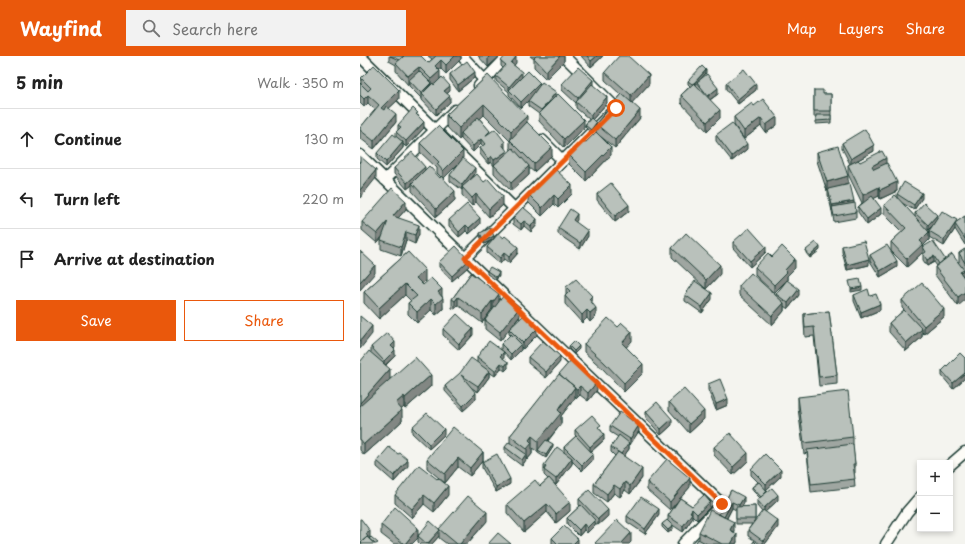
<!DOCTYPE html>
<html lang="en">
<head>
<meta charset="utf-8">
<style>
  :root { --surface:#fff; --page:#f2f2f2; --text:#222; --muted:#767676; --line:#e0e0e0; --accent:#ea580c }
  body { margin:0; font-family:"Playpen Sans",sans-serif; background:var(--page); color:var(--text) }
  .controls { position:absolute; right:12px; bottom:12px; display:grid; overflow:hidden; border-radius:0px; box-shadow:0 2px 6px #0003 }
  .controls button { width:36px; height:36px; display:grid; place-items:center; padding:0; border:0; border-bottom:1px solid var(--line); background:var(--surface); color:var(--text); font:20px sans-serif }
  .stop { position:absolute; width:12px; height:12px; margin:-9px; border:3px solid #ea580c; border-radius:50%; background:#fff }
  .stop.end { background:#ea580c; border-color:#fff; box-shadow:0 1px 4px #0008 }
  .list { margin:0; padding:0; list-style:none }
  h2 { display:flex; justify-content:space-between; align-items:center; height:52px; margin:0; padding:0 16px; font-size:17px }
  h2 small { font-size:13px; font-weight:400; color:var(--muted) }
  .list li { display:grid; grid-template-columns:26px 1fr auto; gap:12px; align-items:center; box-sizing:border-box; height:60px; padding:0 16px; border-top:1px solid var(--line) }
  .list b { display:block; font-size:15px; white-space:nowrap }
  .list em { font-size:13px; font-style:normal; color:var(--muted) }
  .actions { display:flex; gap:8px; padding:12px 16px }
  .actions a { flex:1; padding:9px 0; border:1px solid var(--accent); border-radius:0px; text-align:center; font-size:14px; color:var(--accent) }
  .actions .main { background:var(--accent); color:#fff }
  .icon { flex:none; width:22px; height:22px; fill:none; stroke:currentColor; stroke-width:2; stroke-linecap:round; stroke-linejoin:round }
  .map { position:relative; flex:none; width:605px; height:488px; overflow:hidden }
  header { display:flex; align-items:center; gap:24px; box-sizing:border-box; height:56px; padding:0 20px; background:var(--accent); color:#fff }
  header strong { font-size:19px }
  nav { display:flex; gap:22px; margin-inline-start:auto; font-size:14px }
  .search { width:280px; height:36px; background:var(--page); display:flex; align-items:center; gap:10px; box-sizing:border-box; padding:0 14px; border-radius:0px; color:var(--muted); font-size:15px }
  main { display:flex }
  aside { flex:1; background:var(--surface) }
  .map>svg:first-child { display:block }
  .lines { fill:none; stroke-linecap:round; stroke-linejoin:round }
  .minor-casing { stroke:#1f3d34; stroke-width:13 }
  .minor { stroke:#fdfcf7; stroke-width:10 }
  .wall { fill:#9fa6a1; stroke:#1f3d34; fill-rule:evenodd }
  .shaded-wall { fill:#828783; stroke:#1f3d34 }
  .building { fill:#b9c1bb; stroke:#1f3d34 }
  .route { stroke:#ea580c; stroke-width:5 }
</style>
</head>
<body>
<header>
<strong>Wayfind</strong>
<div class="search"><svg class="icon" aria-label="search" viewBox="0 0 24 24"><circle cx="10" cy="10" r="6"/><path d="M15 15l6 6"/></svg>Search here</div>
<nav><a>Map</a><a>Layers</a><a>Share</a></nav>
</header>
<main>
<aside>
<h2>5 min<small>Walk · 350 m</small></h2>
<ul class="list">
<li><svg class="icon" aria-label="ahead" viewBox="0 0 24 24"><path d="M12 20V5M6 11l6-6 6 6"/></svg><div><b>Continue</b></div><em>130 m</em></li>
<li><svg class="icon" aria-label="left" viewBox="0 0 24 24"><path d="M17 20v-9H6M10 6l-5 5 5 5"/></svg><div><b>Turn left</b></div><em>220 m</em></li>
<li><svg class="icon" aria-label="arrive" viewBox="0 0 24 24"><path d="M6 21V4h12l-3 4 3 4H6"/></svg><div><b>Arrive at destination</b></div></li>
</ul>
<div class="actions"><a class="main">Save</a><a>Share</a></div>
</aside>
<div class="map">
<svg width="605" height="488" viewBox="0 0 605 488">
  <rect width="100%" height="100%" fill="#f4f4ef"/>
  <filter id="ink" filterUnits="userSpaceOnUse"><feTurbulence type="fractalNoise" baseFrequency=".025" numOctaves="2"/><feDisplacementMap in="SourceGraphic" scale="8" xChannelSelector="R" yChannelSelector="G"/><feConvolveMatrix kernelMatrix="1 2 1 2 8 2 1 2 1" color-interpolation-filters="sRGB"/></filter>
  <g filter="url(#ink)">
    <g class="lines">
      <defs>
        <path id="minor" d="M0,0L155,153
          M102,0L128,28
          M119,30L148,0
          M182,84L203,105
          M0,99L105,202L362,448L323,488
          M25,124L95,54
          M105,202L256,52L204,0
          M590,409L605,396
          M526,488L547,456L560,441"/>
      </defs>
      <use href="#minor" class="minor-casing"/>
      <use href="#minor" class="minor"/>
    </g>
    <path class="wall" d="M29,0H61L68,7L72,3L68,0H101V3L86,18L81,13L79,14L80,24L90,35L87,38L90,46L76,59L62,44V42H61L49,30V28L48,29L36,15V9L29,5Z
      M118,0H140L128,11Z
      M170,0H204V5L186,23L174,11V3Z
      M221,0H243L231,11Z
      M141,5L156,7L154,9L162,21L180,28L196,40L224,72L204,92L179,65V58L168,50V45L161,52L149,39V36L136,25V20L143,12L141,10Z
      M245,16L289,28L272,46L280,62L255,92L240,80L251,99L226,125L209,108V99L226,86L236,76V71L231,77L225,71V69L229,63L216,52V47L202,34V28L233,30L247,47L232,64L236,67L261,39L245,24Z
      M346,17L340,24L358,38L350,44L360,62L347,75L321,47V39L330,30L328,28V25Z
      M90,18L115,21L98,35L90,24Z
      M128,19L167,66L192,99L174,116L169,112V119L151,135L134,117V110L131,106L128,108L120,98V92L123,90L121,88L113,96L101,83V82L99,84L86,70V59ZM124,59L150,85V92L151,94L147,98L144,92H145L130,76L120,63Z
      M1,22L39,43L29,52L36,66L14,93L0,82V72L15,54L8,47L4,51L0,47V27L1,28Z
      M366,27L396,34L378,48L366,33Z
      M454,34L463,38H471V67L456,68V61H454Z
      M394,50L417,69L406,77L401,70L384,83L374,69V61Z
      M58,59L64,72L46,91L43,88V92L26,111L17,103V97L36,81V76L38,74V69Z
      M356,79L387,93L372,105L356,85Z
      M60,87L103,103L115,118L111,123L143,149L129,161L116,146L112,150L102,139V134L90,125V119L102,104L83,123L95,144L76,161L52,135V129L47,133L34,118V112L65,114L80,122L81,121L77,117V112L60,96Z
      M482,87L514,95L498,104L500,106L526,107L537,135L520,143L519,140L514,142L521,158L507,169L498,156V151L502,147L488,118V109L490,108L482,92Z
      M457,96L488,128L479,131L494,147L496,156V162L474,166L472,155L468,139V134L467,135L457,105Z
      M168,138H212L198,152L194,148L182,160L168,146Z
      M237,138L269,155L255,166L237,144Z
      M537,138L562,142L554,154L542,147L555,161V157L577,163L597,166L605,160V189L595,173L584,190L569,181V175L573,169L568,174L569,184L563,190V191L585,203L599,206V197L605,193V215L604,214L598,250L575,219V211L577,210L574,206L567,210L563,204V196L547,211L531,195V186L542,176L524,158V149L537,141Z
      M163,151L177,169L171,176L164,170L161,174L153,168V162Z
      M46,153L38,162L59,178L55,188L46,184L41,200L21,193V184L23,180L17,187L2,174V166Z
      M89,164L120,168L109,178L106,175L99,181L89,170Z
      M217,164L215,166L228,180L220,193L198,178V172Z
      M120,177L134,183L158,197L149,207L144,203L140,208L127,197V191L134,183L124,188L120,180Z
      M373,186L406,196L390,211L373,192Z
      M482,190L509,209L487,214L482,196Z
      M312,192L360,218L346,233L312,201Z
      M446,194H460L450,202L446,197Z
      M48,196L65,225L61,228L63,229L82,240L83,253L76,259L71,254L57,267L48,258V247L51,245L45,239L19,263L4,247V236Z
      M510,199L537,211L520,221L510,205Z
      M412,201L435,212L427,220V224L439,239L428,253L424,250V255L412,269L379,239V230L416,240V238L427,224L414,237L395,219V211Z
      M79,206L109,210L92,225L79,211Z
      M127,215L139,219L136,224L127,218Z
      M111,217L139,246L160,260L152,271L177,279L163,293L161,291V294L151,304L144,296L143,302L148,312L145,315L141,312L135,320L129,316V321L118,336L112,332L116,343L103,355L85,335V330L117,306V301L144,296L141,294V288L150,279L149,278V273L140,285L125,273V264L133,254L132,253L122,267L98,249L95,253L92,252V243Z
      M206,231L236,260L230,266L227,262L222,267L205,248V240L206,239Z
      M325,239L352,243L342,257L325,245Z
      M494,239L510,240L520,254L501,262L494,245Z
      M542,244L584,261L564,278L562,276V281L546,295L529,276V267L544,254L542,252Z
      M469,255L477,319V328L459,330L454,280L445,281L444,267V258Z
      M83,273L113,279L99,294L83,279Z
      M272,285L266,291L283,317L264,336L244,314L224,296V288Z
      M209,290L219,293L214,298L209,293Z
      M11,291L35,292L34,293L35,300L26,309L30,323L71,330L45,353L44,351L41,353L42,365L4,399L0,394V306L11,296Z
      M168,301L200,306L186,322L168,307Z
      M605,302V322L593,333L582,320V315Z
      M199,319L237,334L228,345L220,339L217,342L215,340V342L201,360V368L188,385L193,391L186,402L178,397V396L172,392V398L167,404L166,403L162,410L145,397V391L150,387V380Z
      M348,328L368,349L356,354L348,334Z
      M438,341L493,381V392L495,408V417H494L495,431L451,436L447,397L444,398L438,352Z
      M309,346L344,363L329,377L309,354Z
      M286,356L312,369L301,379L286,362Z
      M250,370L279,375L269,389V393L264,400L282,422L270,438L265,434L260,441L254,437L247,446L234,437V428L255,400L251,396V391L258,381L250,376Z
      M52,371L84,379L69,393L52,377Z
      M215,374H241L244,384L231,396L233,404L222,415L212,405V408L196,429L191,425L210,455L196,467L187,456L164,476L147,457V448L180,430L188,423L184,419V409L204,396V391L216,380L215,379Z
      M354,391L388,405L373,419L354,399Z
      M123,396V404L110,420L98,411L85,427L67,412V403Z
      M17,405L48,410L34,426L17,411Z
      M122,406L150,428L136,436L122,412Z
      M391,413L421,420L406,434L418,444L405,456L418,471L405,488H400L388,480V474L392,468H376V454L372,452L367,462L374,475L373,476L377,486L376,488H335L339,483V476L359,458L371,434L384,447L382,451L395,450V465L402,456L397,450V444L400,442L392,434V431L398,426L391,419Z
      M287,426L330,431L320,442L332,450L350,451L337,464L332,459V463L323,476L311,468L313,473L308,477L302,471V468L308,464V460L318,445L310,454L287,434Z
      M35,439H88L74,456L64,448L52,462L35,447Z
      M219,443L248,460L238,469L235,467V469L227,477L224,474L219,480L207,468V462L220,450L219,449Z
      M299,459L285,478L267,466V460Z
      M127,465L107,488H87L79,482V480L72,488H60L58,486V482L52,488H34L21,478V469L58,479L79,473Z
      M192,482L218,488H192Z"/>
    <path class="shaded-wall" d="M95,0H101V3L86,18V9Z
      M130,0H140L128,11V2Z
      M200,0H204V5L186,23V15Z
      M237,0H243L231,11V5Z
      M156,1V7L151,13V7Z
      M81,4V13L75,18V10Z
      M59,11V19L49,24V28L48,29V20Z
      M346,14V17L333,32V29Z
      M80,15V24L62,38V42H61V37L71,28V23Z
      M115,16V21L98,35V29Z
      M162,16V22L149,34V31Z
      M289,19V28L271,48V39Z
      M233,24V30L218,48V42Z
      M180,27V33L161,52V46Z
      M396,28V34L378,48V43Z
      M90,30V35L84,40V35Z
      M358,32V38L348,45V40Z
      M39,34V43L21,60V52Z
      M196,36V42L182,60V55Z
      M8,39V47L4,51V43Z
      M90,40V46L76,59V53Z
      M247,41V47L231,65V59Z
      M124,48V59L103,79L101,77V82L99,84V72Z
      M280,54V62L255,92V84Z
      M360,54V62L347,75V66Z
      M36,58V66L14,93V85Z
      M167,60V71L151,86V75Z
      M417,61V69L406,77V69Z
      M401,62V70L384,83V75Z
      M224,64V72L204,92V83Z
      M64,66V72L46,91V85Z
      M236,68V71L231,77V74Z
      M121,83V88L113,96V90Z
      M43,86V92L26,111V106Z
      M145,86V92L142,94V88Z
      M387,88V93L372,105V100Z
      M514,89V95L491,108V103Z
      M192,91V99L174,116V108Z
      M251,91V99L226,125V116Z
      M103,95V103L83,123V115Z
      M147,95V101L134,109V104Z
      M131,100V106L128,108V103Z
      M526,102V111L512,118V110Z
      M169,110V119L151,135V127Z
      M65,111V117L52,127V129L47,133V127Z
      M115,112V118L103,132L102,131V134V129Z
      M16,114V122L0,142V134Z
      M488,120V128L467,135V126Z
      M537,126V135L520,143V134Z
      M212,129V138L198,152V143Z
      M519,131V140L503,148V139Z
      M95,135V144L76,161V153Z
      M562,137V142L554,154V149Z
      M116,138V146L112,150V142Z
      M194,139V148L182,160V152Z
      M143,140V149L129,161V153Z
      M46,145V153L33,168V160Z
      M494,145V150L472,151V155V149Z
      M269,149V155L255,166V160Z
      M521,152V158L507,169V163Z
      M217,158V164L213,170V164Z
      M577,159V165L568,174V169Z
      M120,162V168L109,178V172Z
      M177,163V169L171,176V170Z
      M28,165V174L17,187V178Z
      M164,165V170L161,174V168Z
      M595,168V173L584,190V184Z
      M59,169V178L55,188V179Z
      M106,169V175L99,181V176Z
      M228,175V180L220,193V187Z
      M46,176V184L41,200V191Z
      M569,176V184L563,190V196L547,211V203L560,185Z
      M134,180V183L124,188V185Z
      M158,191V197L149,207V201Z
      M406,191V196L390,211V205Z
      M460,191V194L450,202V200Z
      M144,197V203L140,208V202Z
      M574,200V206L567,210V204Z
      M435,203V212L427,220V224L414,237V229L425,214Z
      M509,203V209L487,214V209Z
      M109,204V210L92,225V220Z
      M537,205V211L520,221V215Z
      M15,209V217L0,234V226Z
      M360,209V218L346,233V224Z
      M65,214V225L56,233V222Z
      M604,214V222L600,216Z
      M139,216V219L136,224V221Z
      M45,228V239L19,263V252Z
      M502,231V234L491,236V233Z
      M82,233V243L83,242V253L76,259V248L78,236Z
      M439,233V239L428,253V247Z
      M605,236V244L598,250V241Z
      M352,237V243L342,257V251Z
      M139,238V246L133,254V246Z
      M232,240V249L229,243Z
      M98,241V249L95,253V245Z
      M71,243V254L57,267V256Z
      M132,245V253L122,267V258Z
      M424,247V255L412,269V260Z
      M520,248V254L501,262V256Z
      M160,251V260L140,285V276Z
      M236,252V260L230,266V257Z
      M584,253V261L564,278V270Z
      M227,254V262L222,267V259Z
      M12,270V278L0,293V285Z
      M113,273V279L99,294V288Z
      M177,273V279L163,293V287Z
      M562,273V281L546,295V287Z
      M272,276V285L262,296V287Z
      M35,286V292L31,296V290Z
      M161,288V294L151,304V298Z
      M219,290V293L214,298V295Z
      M35,294V300L24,310V305Z
      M144,296V302L140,306V300Z
      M200,300V306L186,322V316Z
      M148,306V312L145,315V310Z
      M141,307V312L135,320V315Z
      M283,308V317L264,336V327Z
      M30,313V324L0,358V347Z
      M129,315V321L118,336V330Z
      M605,317V322L593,333V327Z
      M71,319V330L45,353V342Z
      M237,326V334L228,345V337Z
      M220,330V339L217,342V333Z
      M215,331V342L201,360V368L179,395H178V385L198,354Z
      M116,337V343L103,355V350Z
      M44,340V351L36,358V347Z
      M368,343V349L356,354V348Z
      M42,354V365L4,399V388Z
      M344,355V363L329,377V368Z
      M312,363V369L301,379V373Z
      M279,369V375L270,389V383Z
      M84,373V379L69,393V388Z
      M244,378V384L230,396V391Z
      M172,380V398L167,404V393L169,384Z
      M269,387V393L261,404V398Z
      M193,388V391L186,402V399Z
      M123,396V404L110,420V412Z
      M388,397V405L373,419V411Z
      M166,398V404L162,410V404Z
      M233,398V404L222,415V409Z
      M98,402V411L85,427V418Z
      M212,402V408L196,429V423Z
      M48,404V410L34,426V420Z
      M282,413V422L270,438V430Z
      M421,414V420L406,434V428Z
      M330,422V431L310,454V446Z
      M150,423V428L136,436V431Z
      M265,426V434L260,441V433Z
      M254,429V437L247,446V438Z
      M88,430V439L74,456V447Z
      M64,439V448L52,462V453Z
      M418,439V444L404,457V452Z
      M384,441V447L379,455V449Z
      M210,446V455L196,467V458Z
      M350,446V451L337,464V458Z
      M372,446V452L364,467V461Z
      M187,448V456L164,476V467Z
      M299,453V459L285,478V473Z
      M332,453V463L323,476V470Z
      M248,454V460L238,469V463Z
      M127,456V465L107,488H100Z
      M235,464V469L227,477V472Z
      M418,465V471L405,488H403V485Z
      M374,466V475L370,483V474Z
      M224,468V474L219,480V474Z
      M313,470V473L308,477V474Z
      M58,472V481V480V482L52,488H45Z
      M79,474V480L72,488H68Z
      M10,475V481L0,488L6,478Z
      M271,477V486L269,488H261Z
      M377,478V486L376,488H371Z
      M218,483V488H213Z"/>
    <path class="building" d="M30,0H44L39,4Z
      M44,0H61L68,7L76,0H95L86,9L81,4L75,10L80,15L71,23L59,11L48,20L36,7Z
      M145,0H155L156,1L151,7L162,16L149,31L136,20L146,9L141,5Z
      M176,0H200L186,15L174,2Z
      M227,0H237L231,5Z
      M259,0H268L289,19L271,39L245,16Z
      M107,5L115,16L98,29L90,18Z
      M14,9L39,34L21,52L24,54L26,50L36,58L14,85L0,74V72L19,49L8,39L4,43L0,39V27L8,35L11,32L1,22Z
      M342,10L346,14L334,27L332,28L328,25Z
      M218,11L233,24L218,42L202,28Z
      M384,13L396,28L378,43L366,27Z
      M59,15L71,27L61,37L49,24Z
      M168,15L180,27L161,46L149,34Z
      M347,18L358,32L348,40L337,26Z
      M128,19L167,60L151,75L124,48L99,72L86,59Z
      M82,21L90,30L84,35L90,40L76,53L62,38L73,27L74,29Z
      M182,26L196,36L184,51L181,54L168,45Z
      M334,27L360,54L347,66L321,39Z
      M232,28L247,41L231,59L216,46Z
      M454,34H463V38H471V55H454Z
      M198,38L224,64L204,83L179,57Z
      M262,38L280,54L255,84L236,68Z
      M403,43L417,61L406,69L401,62L384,75L374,61L392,47L394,50Z
      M53,52L58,57L56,58L64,66L46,85L36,76L41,71L38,69Z
      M456,59H471V64L456,65Z
      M118,61L130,75L125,80L135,73L145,86L142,88L147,95L134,104L131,100L128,103L120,92L125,88L121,83L113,90L101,77Z
      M231,62L236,67L231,74L225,69Z
      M167,66L192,91L174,108L150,84Z
      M372,67L387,88L372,100L356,79Z
      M78,70L103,95L83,115L77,108L79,106L60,87Z
      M505,73L514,89L491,103L482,87Z
      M236,76L251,91L226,116L209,99L223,84L226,86Z
      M33,78L43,86L26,106L17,97Z
      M478,90L488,120L467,126L457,96Z
      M153,92L169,110L151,127L134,109Z
      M522,95L526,102L512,110L514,113L527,107L537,126L520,134L519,131L503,139L488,109L498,104L500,106Z
      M52,96L65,111L47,127L34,112Z
      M0,100L16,114L0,134Z
      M103,102L115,112L102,129L90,119Z
      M69,110L80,122L81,120L95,135L76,153L52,127Z
      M194,112L212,129L198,143L194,139L182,152L168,138Z
      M117,118L124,126L128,123L143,140L129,153L116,138L112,142L102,131Z
      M544,126L562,137L554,149L537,138Z
      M251,127L269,149L255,160L237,138Z
      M490,128L494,145L472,149L468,133Z
      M32,132L46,145L33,160L59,169L55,179L46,176L41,191L21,184L28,165L17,178L2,166Z
      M535,139L569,176L560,185L563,188L547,203L531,186L546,172L524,149Z
      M512,140L521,152L507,163L498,151Z
      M495,147L496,156L474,160L472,151Z
      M564,147L577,159L568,169L555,157Z
      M107,148L120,162L109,172L106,169L99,176L89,164Z
      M163,151L177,163L171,170L164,165L161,168L153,162Z
      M210,153L217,158L213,164L228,175L220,187L198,172Z
      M582,155L597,164L595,167L605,160V183L595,168L584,184L569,175Z
      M130,172L134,180L124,185L120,177Z
      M389,172L406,191L390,205L373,186Z
      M326,177L360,209L346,224L312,192Z
      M138,178L143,182L145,180L158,191L149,201L144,197L140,202L127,191Z
      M504,185L509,203L487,209L482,190Z
      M573,185L585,203L579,208L574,200L567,204L563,198L566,196L563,191Z
      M456,186L460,191L450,200L446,194Z
      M527,189L537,205L520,215L510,199Z
      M96,190L109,204L92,220L79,206Z
      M422,190L435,203L425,214L427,216L414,229L395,211L408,197L412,201Z
      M605,193V207L599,197Z
      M0,195L15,209L0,226Z
      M48,196L65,214L56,222L63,229L71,222L82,233L78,236L83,242L76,248L71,243L57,256L48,247L57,240L45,228L19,252L4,236Z
      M592,198L604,214L600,216L605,223V236L598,241L575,211Z
      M130,211L139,216L136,221L127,215Z
      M111,217L139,238L133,246L132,245L122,258L98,241L95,245L92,243Z
      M391,217L424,247L412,260L379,230Z
      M216,223L232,240L229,243L236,252L230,257L227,254L222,259L205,240L210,235L206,231Z
      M500,223L502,231L491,233L489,225Z
      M427,224L439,233L428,247L416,238Z
      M335,225L352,237L342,251L325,239Z
      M562,227L584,253L564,270L542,244Z
      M508,233L510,240L516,238L520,248L501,256L494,239Z
      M144,239L160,251L140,276L125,264Z
      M544,254L562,273L546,287L529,267Z
      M469,255L477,319L459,321L454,271L445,272L444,258Z
      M97,258L113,273L99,288L83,273Z
      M164,259L177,273L163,287L149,273Z
      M0,260L12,270L0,285Z
      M248,262L258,271L262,267L272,276L262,287L283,308L264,327L244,306L224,288Z
      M27,277L35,286L31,290L35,294L24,305L11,291Z
      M151,278L161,288L151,298L141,288Z
      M129,285L144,296L140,300L148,306L145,310L141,307L135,315L117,301Z
      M183,285L200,300L186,316L168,301Z
      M214,285L219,290L214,295L209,290Z
      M9,295L30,313L0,347V306Z
      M600,297L605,302V317L593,327L582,315Z
      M55,301L71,319L45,342L44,340L36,347L42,354L4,388L0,383V350Z
      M111,302L129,315L118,330L101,319L116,337L103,350L85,330L100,317Z
      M211,304L237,326L228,337L220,330L217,333L215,332V331L199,318Z
      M199,318L215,331L198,354L201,357L178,385L172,380L169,384L172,387L167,393L150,380Z
      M360,323L368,343L356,348L348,328Z
      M324,333L344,355L329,368L309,346Z
      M488,335L493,381L444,387L438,341Z
      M297,346L312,363L301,373L286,356Z
      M260,356L279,369L270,383L250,370Z
      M67,357L84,373L69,388L52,371Z
      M232,359L241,369L238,371L244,378L230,391L215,374Z
      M93,371L123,396L110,412L98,402L85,418L67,403Z
      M370,377L388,397L373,411L354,391Z
      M259,379L269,387L261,398L251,391Z
      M216,380L233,398L222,409L204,391Z
      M186,384L193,388L186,399L178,394Z
      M149,386L166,398L162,404L145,391Z
      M493,388L495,408H493L495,423L451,428L447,394Z
      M29,391L38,398L40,397L48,404L34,420L17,405Z
      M197,391L212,402L196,423L184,414L186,411L184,409Z
      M258,396L282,413L270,430L265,426L260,433L254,429L247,438L234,428Z
      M137,398L150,423L136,431L122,406Z
      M405,398L421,414L406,428L391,413Z
      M307,403L330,422L310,446L287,426Z
      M59,409L77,423L78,422L88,430L74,447L64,439L52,453L35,439Z
      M189,422L210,446L196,458L187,448L164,467L147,448L175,424L180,430Z
      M399,426L407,435L401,441L392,431Z
      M412,432L418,439L404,452L397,444Z
      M229,434L248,454L238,463L219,443Z
      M371,434L384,441L379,449L372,446L364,461L359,458Z
      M344,439L350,446L337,458L332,453L330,456L332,457L323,470L308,460L320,442L332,450Z
      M108,440L127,456L100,488H97L79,473Z
      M281,441L299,453L285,473L267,460Z
      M221,449L235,464L227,472L224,468L219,474L207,462Z
      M395,450V463H376V451Z
      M35,451L58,472L45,488H44L21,469Z
      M350,454L374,466L370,474L377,478L371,488H362L339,476Z
      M403,454L418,465L403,485L388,474Z
      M0,463H1L10,475L6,478L8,481H7L0,487Z
      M257,464L271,477L261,488H236L235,487Z
      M307,464L313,470L308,474L302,468Z
      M70,465L80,474L67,488L58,480Z
      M204,470L218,483L213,488H198L192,482Z
      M138,477L151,488H128Z
      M7,481L15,488H0Z
      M11,481L18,487L16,488H15L9,483Z
      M338,483L347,488H335Z
      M394,485L397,488H392Z"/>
  </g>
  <g class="lines" filter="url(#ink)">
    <path class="route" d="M256,52L105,202L362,448"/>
  </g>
</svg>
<div class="controls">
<button>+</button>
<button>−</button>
</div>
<div class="stop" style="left:256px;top:52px"></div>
<div class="stop end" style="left:362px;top:448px"></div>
</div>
</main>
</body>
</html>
